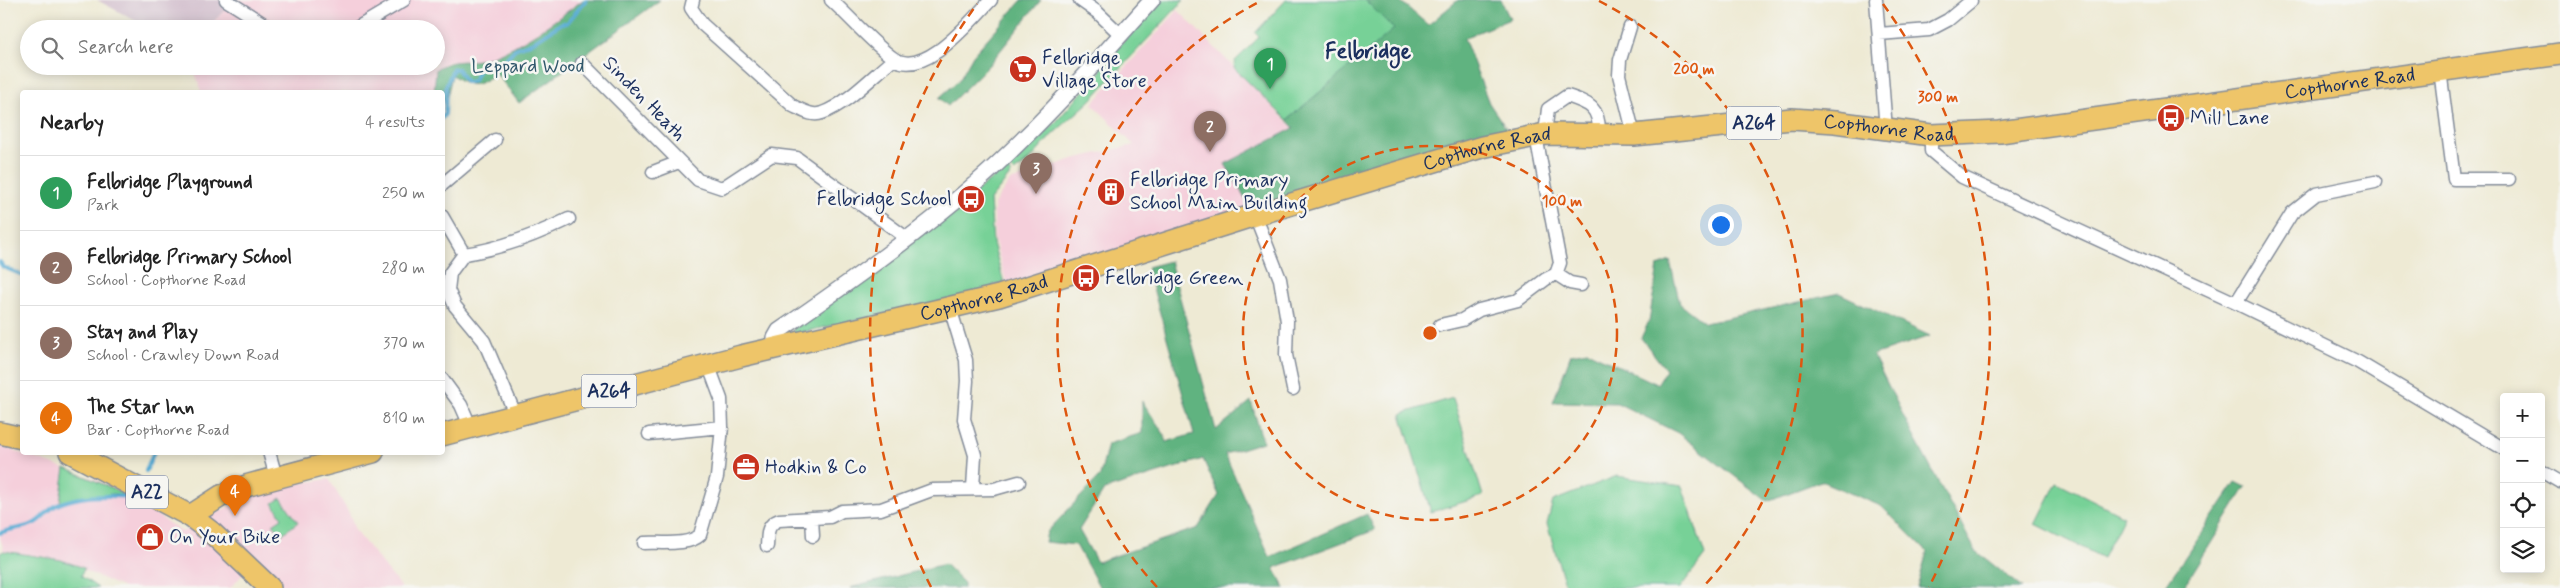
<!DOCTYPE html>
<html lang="en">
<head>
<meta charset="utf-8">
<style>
  :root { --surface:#fff; --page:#f2f2f2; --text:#222; --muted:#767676; --line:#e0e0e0; --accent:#ea580c }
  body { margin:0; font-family:Mynerve,sans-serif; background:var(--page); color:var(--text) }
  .controls { position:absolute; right:15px; bottom:15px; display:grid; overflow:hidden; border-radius:5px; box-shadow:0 2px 12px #0003 }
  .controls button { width:45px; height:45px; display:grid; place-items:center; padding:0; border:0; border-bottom:1px solid var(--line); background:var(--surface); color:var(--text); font:25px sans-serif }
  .you { position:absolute; left:1720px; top:224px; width:18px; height:18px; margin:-12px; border:4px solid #fff; border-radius:50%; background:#1a73e8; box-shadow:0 0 0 8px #1a73e833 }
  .badge { display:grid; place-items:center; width:32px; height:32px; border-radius:50%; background:var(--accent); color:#fff; font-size:16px; font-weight:700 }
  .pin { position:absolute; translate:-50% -41px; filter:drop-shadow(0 1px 2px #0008) }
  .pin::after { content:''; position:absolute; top:26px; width:18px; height:15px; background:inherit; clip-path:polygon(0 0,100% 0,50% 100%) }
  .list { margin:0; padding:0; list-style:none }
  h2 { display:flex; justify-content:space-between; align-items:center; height:65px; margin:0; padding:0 20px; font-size:21px }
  h2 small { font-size:16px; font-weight:400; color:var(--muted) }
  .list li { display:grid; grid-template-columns:32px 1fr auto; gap:15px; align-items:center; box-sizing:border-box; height:75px; padding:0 20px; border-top:1px solid var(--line) }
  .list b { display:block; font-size:19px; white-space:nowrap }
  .list p { margin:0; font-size:16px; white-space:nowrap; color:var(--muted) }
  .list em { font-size:16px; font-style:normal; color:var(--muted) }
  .icon { flex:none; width:28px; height:28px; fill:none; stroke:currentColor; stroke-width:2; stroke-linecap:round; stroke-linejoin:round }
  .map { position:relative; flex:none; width:2560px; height:588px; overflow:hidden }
  .search { position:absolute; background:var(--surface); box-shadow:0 2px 12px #0003; left:20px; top:20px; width:425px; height:55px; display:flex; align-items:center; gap:12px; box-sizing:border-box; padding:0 18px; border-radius:28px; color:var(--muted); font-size:19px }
  .panel { position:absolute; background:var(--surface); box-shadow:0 2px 12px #0003; left:20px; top:90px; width:425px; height:365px; border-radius:5px }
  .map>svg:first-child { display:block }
  .built { fill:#f5cfdb }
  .industrial { fill:#d1bdcc }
  .green { fill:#77d197; stroke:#49807a }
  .forest { fill:#61b380; stroke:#3e716f; fill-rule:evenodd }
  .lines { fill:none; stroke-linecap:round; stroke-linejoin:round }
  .stream { stroke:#59acd4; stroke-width:4 }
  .minor-casing { stroke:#848c99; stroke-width:15 }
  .tertiary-casing { stroke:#848c99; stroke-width:18 }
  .trunk-casing { stroke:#848c99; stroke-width:24 }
  .minor { stroke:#fff; stroke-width:12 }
  .tertiary { stroke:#fff; stroke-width:15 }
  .trunk { stroke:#eec569; stroke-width:21 }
  .ring { fill:none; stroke:#de5710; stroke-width:2.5; stroke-dasharray:9 6 }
  .labels { text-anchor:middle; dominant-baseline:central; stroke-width:5; stroke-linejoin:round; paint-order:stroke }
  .shield { fill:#f6f6f2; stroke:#5d6b8a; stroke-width:1 }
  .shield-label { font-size:19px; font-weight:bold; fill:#1b2f5e }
  .poi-label { font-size:20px; fill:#1b2f5e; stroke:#f6f6f2; text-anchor:start }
  .park-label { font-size:20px; fill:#32586c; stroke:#f6f6f2 }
  .street-label { font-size:20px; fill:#1b2f5e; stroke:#f6f6f2 }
  .quarter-label { font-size:22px; font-weight:bold; fill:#1b2f5e; stroke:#f6f6f2 }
  .centre { fill:#de5710; stroke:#f6f6f2; stroke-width:2.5 }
  .ring-label { font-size:15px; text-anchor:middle; font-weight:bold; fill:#de5710; stroke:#f6f6f2; stroke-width:5; stroke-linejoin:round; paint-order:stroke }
</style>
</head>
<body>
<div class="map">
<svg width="2560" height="588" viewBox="0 0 2560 588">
  <rect width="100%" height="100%" fill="#f6f6f2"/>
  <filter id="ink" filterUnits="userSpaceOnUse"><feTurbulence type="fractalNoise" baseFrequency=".02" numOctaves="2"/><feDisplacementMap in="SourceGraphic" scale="10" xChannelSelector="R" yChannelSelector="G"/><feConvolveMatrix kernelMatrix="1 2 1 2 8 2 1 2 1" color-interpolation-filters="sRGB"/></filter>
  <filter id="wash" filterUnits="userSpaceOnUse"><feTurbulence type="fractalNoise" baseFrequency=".0096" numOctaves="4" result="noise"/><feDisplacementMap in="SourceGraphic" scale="20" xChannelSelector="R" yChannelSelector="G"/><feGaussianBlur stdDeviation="1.12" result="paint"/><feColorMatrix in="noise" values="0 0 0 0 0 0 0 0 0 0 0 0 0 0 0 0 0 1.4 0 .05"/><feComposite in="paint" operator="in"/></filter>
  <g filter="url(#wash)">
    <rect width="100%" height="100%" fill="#eeead4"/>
    <path class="built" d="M235,0H583L544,30L506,51L485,59L447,62L436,69L434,92H201L193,66H436V29H206Z
      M1178,10L1351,187L1009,293L994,238V204L1010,181L1073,159L1134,145L1092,104Z
      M0,446L98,480L126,494L182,532L250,495L280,486L329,479L349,513L355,530L402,588H285L258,558L230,588H124L61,560L4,551L0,538Z"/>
    <path class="industrial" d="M97,0H235L206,29H151Z"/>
    <path class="green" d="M1162,0H1184L1089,102L1053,134L1028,162L1014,172L1008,166L1054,124L1100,72V66Z
      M1286,0H1365L1395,29L1287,120L1234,68L1235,61L1259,37L1255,33Z
      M1006,168L1011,174L990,200L993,243L1004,283L993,285V290L794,334L793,329L874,272Z
      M1453,398L1483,496L1431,512L1401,414Z
      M65,468L126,494H111L60,502Z
      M1617,476L1682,486L1705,555L1680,588H1566L1547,524L1553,501Z
      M2057,482L2124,516L2103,558L2036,524Z
      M281,498L298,522L281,535L273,524L282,518L273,503Z
      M4,551L61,560L84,568L81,576L98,588H0V553Z"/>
    <path class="forest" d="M583,0H660L519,103L496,73C476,87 473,89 452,75L447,97L443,101L442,92H434L436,69C454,57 469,64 488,58C523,45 553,22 583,0Z
      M1022,0H1041L988,66L948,106L939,98L959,80L973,55Z
      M1365,0H1399L1428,25L1458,0H1501L1510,19L1464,38L1489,103L1514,140L1255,215L1225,164L1294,128L1287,120L1394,29Z
      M1170,261L1216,430L1251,401L1263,442L1225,454L1270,557L1367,514L1375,530L1274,568L1285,588H1100L1076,545L1045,542L1047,532L1100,476L1108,444L1142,433V401L1164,434L1166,442L1194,434L1147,267ZM1203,459L1219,495L1198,528L1097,562L1079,530L1104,490Z
      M1670,261L1680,304L1705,323L1839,293L1930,336L1873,355L1912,433L1975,550L2022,588H1917L1927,552L1881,506L1821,481L1767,501L1678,433L1617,403L1553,402L1571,354L1587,351L1657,384L1666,370L1641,338L1649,321L1658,266Z
      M2236,482L2246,487L2183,588H2164Z
      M945,564L964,583V588H850Z"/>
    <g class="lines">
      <path class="stream" d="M442,118L445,114L446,86L453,69H458L466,82H469L474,80L481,65L502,63L515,49L533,42L562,23H567L586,0
        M0,262L3,267L22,275
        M146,471L154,452
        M0,533C11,528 22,529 33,524C42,520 48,509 57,505C78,495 108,495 131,497"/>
    </g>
  </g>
  <g filter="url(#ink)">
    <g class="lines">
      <defs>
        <path id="minor" d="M226,0L272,29
          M693,0L691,8L702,24L793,106C802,110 812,117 822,113C846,105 874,75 894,59
          M831,0C851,18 872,43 893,58C924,80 971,20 991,0
          M1080,0L1097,12L1121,35
          M1876,0L1886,130
          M1630,27L1620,60L1619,75L1634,135
          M355,29L404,0
          M1879,34L1929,30L1948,20L1971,1
          M582,63L698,180L722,188L772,155L797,158L908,239
          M2440,70L2454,179H2509
          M1545,134L1548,109L1567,96C1589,103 1600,107 1599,134
          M1931,135V151L1962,177L2236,303L2358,362L2504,449
          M653,172L679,162
          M442,185L495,140
          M1255,215L1280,279L1287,321L1286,355L1293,389
          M442,216L464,254
          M1556,274L1570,283L1581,285
          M2236,303L2292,213L2316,194L2375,182
          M950,308L966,360L967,381L964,419L975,455L973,488
          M1440,325L1462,320L1479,310L1518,300L1546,279L1556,274L1560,263L1536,136
          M442,379L461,405L471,428
          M516,416L484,341L455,306L448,290L450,273L464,254C501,249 536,235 569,219
          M649,434L722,427
          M269,452L276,477
          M2541,471L2560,482
          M812,518L813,536
          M644,543C660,542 689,546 700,535L717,477L722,427L721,399L708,364
          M767,546C768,534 766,525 779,520L830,517L842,511L881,509L932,490L994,489L1019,482"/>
        <path id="tertiary" d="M776,348L775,338L779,331C847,284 914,237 976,183C1040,127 1095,63 1152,0"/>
        <g id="trunk">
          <path d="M0,433L22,438"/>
          <path id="s1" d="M442,435L741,356L999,296L1255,215L1482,147L1545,134L1634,135L1792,119L1835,122L1931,135L2000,132L2560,54"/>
          <path d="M70,452L190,516L211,532L270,588"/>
          <path d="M190,516L221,496L249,485L373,452"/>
        </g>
      </defs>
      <use href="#minor" class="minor-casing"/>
      <use href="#tertiary" class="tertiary-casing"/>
      <use href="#trunk" class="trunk-casing"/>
      <use href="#minor" class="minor"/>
      <use href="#tertiary" class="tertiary"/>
      <use href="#trunk" class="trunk"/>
    </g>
  </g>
  <g class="ring">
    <circle cx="1430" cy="333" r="187"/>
    <path d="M1157 587A373 373 0 0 1 1261 1M1599 1A373 373 0 0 1 1703 587"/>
    <path d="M931 587A560 560 0 0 1 977 4M1883 4A560 560 0 0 1 1929 587"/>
  </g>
  <defs>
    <symbol id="supermarket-disc" viewBox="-11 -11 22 22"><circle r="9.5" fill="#c8321e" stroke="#f6f6f2"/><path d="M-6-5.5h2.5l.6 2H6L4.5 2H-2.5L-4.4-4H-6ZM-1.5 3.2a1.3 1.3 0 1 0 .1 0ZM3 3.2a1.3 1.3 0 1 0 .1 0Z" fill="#fff"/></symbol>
    <symbol id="bus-disc" viewBox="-11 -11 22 22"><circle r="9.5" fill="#c8321e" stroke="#f6f6f2"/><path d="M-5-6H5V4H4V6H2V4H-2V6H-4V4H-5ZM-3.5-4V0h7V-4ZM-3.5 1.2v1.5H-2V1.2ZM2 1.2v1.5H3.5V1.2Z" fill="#fff"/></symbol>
    <symbol id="building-disc" viewBox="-11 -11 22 22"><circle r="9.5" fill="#c8321e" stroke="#f6f6f2"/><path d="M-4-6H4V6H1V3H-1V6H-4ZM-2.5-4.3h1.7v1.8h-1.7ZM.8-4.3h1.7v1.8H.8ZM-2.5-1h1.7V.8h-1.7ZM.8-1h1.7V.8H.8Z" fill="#fff"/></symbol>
    <symbol id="office-disc" viewBox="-11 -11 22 22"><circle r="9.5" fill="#c8321e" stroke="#f6f6f2"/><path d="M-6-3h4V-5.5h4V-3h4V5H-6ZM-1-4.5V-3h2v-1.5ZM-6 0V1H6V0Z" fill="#fff"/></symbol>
    <symbol id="shop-disc" viewBox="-11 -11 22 22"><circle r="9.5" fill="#c8321e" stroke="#f6f6f2"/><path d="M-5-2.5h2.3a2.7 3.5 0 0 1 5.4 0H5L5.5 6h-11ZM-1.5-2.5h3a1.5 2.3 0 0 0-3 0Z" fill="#fff"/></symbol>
  </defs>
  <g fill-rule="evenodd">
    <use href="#supermarket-disc" x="1007" y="53" width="32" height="32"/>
    <use href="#bus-disc" x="2155" y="102" width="32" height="32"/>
    <use href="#building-disc" x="1095" y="176" width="32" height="32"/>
    <use href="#bus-disc" x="955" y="183" width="32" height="32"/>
    <use href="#bus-disc" x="1070" y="262" width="32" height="32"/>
    <use href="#office-disc" x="730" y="451" width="32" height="32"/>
    <use href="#shop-disc" x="134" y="521" width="32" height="32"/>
  </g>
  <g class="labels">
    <g class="shield">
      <rect x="1726.5" y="106.5" width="55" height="33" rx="4"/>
      <rect x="581.5" y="374.5" width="55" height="33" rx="4"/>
      <rect x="126" y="475.5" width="42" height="33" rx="4"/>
    </g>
    <g class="shield-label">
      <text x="1754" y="123">A264</text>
      <text x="609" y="391">A264</text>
      <text x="147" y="492">A22</text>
    </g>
    <g class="poi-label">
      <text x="1042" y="58">Felbridge<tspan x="1042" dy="23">Village Store</tspan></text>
      <text x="2190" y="118">Mill Lane</text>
      <text x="1130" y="180">Felbridge Primary<tspan x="1130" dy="23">School Main Building</tspan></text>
      <text x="952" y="199" text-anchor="end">Felbridge School</text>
      <text x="1105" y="278">Felbridge Green</text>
      <text x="765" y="467">Hodkin &amp; Co</text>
      <text x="169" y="537">On Your Bike</text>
    </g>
    <g class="park-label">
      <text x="528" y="66">Leppard Wood</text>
    </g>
    <g class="street-label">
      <text stroke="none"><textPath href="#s1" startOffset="1954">Copthorne Road</textPath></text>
      <text transform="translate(644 99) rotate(46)">Sinden Heath</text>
      <text stroke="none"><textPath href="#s1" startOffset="1489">Copthorne Road</textPath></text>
      <text stroke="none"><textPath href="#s1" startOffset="1084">Copthorne Road</textPath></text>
      <text stroke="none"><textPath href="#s1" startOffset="559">Copthorne Road</textPath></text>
    </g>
    <g class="quarter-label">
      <text x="1368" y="52">Felbridge</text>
    </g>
  </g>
  <circle cx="1430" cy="333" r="8" class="centre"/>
  <g class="ring-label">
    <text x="1694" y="74">200 m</text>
    <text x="1938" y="102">300 m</text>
    <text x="1562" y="206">100 m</text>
  </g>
</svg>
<div class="controls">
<button>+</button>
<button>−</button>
<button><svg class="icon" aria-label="locate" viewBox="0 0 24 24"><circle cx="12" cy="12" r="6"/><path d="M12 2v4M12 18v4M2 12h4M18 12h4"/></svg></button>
<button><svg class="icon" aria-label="layers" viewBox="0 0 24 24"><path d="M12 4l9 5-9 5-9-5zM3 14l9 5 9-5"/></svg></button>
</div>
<div class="you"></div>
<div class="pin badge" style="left:1270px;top:89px;background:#2e9e5b">1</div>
<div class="pin badge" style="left:1210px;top:152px;background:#8d6e63">2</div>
<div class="pin badge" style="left:1036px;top:194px;background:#8d6e63">3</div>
<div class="pin badge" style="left:235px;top:516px;background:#e8710a">4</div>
<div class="search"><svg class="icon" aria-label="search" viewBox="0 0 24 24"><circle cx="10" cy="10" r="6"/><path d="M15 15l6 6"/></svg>Search here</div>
<section class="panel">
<h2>Nearby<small>4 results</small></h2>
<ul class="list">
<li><span class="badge" style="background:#2e9e5b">1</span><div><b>Felbridge Playground</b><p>Park</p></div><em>250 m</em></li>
<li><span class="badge" style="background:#8d6e63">2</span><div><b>Felbridge Primary School</b><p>School · Copthorne Road</p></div><em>280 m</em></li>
<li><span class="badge" style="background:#8d6e63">3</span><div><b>Stay and Play</b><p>School · Crawley Down Road</p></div><em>370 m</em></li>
<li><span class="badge" style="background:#e8710a">4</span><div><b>The Star Inn</b><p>Bar · Copthorne Road</p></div><em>810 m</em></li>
</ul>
</section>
</div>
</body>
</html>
